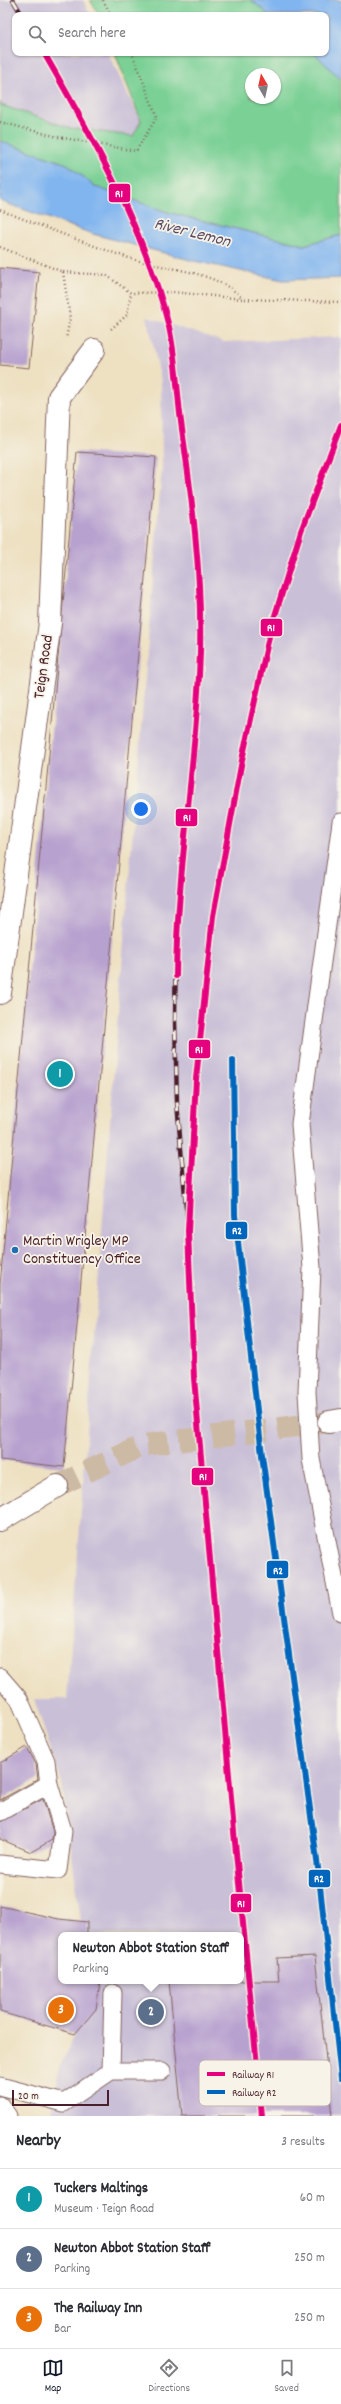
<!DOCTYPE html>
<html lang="en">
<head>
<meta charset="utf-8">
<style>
  :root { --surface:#fff; --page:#f7f7f7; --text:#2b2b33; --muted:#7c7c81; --line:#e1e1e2; --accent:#111827 }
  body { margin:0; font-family:Dekko,sans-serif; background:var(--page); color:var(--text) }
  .compass { position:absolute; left:245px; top:68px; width:36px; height:36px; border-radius:50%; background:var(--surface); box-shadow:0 1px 3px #0004; rotate:351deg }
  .scale { position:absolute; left:12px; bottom:10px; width:97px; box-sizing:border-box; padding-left:4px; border:2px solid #4a1f2b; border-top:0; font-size:11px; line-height:14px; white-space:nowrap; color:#4a1f2b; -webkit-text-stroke:3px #f7f3e8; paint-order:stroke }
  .you { position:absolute; left:141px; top:809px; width:14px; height:14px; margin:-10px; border:3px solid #fff; border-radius:50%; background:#1a73e8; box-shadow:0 0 0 6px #1a73e833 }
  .badge { display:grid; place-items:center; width:26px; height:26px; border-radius:50%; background:var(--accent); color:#fff; font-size:13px; font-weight:700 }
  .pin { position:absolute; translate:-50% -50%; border:2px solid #fff; box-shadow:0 1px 4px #0006 }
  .popup { position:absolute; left:58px; top:1932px; width:186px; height:52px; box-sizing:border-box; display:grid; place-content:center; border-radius:8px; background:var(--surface); filter:drop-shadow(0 1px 3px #0005); font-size:13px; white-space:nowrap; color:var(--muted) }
  .popup b { font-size:15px; color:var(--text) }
  .popup::after { content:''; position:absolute; left:50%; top:100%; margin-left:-8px; border:8px solid transparent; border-top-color:var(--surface) }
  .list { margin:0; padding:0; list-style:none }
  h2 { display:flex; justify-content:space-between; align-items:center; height:52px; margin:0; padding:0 16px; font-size:17px }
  h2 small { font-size:13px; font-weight:400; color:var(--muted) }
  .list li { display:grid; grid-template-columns:26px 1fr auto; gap:12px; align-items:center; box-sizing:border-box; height:60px; padding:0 16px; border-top:1px solid var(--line) }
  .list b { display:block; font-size:15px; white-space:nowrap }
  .list p { margin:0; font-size:13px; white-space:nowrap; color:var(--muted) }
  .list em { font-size:13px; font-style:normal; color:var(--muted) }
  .icon { flex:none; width:22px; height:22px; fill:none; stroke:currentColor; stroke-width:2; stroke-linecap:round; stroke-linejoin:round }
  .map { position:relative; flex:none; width:341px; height:2116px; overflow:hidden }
  .search { position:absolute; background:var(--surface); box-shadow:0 1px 3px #0004; left:12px; right:12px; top:12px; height:44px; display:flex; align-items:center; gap:10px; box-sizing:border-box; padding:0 14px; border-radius:8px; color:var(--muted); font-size:15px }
  .sheet { height:232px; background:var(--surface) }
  nav { display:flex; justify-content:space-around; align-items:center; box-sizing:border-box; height:56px; border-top:1px solid var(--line); background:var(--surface); font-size:11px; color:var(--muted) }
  nav a { display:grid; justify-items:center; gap:2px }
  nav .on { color:var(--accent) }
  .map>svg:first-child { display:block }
  .industrial { fill:#c9bfd7 }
  .green { fill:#7ad095; stroke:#627860; fill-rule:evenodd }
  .water { fill:#81b5ef; stroke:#666a8d }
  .building { fill:#b7a1cf }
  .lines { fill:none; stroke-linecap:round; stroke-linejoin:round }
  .street-tunnel { stroke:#cdbaa4; stroke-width:22; stroke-dasharray:22 11; stroke-linecap:butt }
  .lane-casing { stroke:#836360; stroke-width:19 }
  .street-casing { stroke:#836360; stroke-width:24 }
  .path { stroke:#836360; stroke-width:2.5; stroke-dasharray:1 3; stroke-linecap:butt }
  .lane { stroke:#fff; stroke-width:17 }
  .street { stroke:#fff; stroke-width:22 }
  .rail-casing { stroke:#4a1f2b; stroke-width:4.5 }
  .rail { stroke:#f7f3e8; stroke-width:3; stroke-dasharray:9; stroke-linecap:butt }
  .rail-1-casing { stroke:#f7f3e8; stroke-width:9 }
  .rail-2-casing { stroke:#f7f3e8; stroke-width:9 }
  .rail-1 { stroke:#e5007d; stroke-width:6 }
  .rail-2 { stroke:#0065bd; stroke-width:6 }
  .poi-dot { fill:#1f6fb2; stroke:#f7f3e8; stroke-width:1.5 }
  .labels { text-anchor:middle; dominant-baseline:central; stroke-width:3.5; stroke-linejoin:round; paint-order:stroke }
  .street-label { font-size:16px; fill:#4a1f2b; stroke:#f7f3e8 }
  .poi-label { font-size:16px; fill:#4a1f2b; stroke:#f7f3e8; text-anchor:start }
  .water-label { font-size:17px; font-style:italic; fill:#5a4c66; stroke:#f7f3e8 }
  .key { fill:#f7f3e8; stroke:#c3b3af; stroke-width:1 }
  .key-label { font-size:11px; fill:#4a1f2b }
  .line-badge { stroke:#f7f3e8; stroke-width:1.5 }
  .badge-label { font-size:11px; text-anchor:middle; font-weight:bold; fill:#fff }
</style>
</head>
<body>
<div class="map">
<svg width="341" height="2116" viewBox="0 0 341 2116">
  <rect width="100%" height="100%" fill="#f7f3e8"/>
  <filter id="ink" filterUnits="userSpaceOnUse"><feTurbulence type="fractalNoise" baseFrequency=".025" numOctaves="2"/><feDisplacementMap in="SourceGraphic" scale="8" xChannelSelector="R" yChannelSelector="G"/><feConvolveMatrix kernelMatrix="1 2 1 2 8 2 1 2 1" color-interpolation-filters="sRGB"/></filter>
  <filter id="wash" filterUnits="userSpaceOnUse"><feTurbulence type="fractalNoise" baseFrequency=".012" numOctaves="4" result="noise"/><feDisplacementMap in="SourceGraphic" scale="16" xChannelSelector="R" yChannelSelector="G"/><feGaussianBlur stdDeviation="0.9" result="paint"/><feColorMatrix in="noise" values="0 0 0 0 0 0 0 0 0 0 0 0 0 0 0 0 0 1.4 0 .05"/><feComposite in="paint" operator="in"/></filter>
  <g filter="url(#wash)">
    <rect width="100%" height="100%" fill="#eee1c2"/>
    <path class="industrial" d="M0,0H83L90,15H15V53H108L141,122L133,136L70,128L1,105Z
      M147,317L224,342L341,337V2116H51L61,2063L75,2034L96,2009L100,1982L97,1981H241V1935H87V1922L81,1921L62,1783L34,1699H67L118,1016L162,466L161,381Z"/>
    <path class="green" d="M90,0H251L269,15H99Z
      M115,53H314L341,79V235L304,245L170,213L96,187L67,164L0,141V102L1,105L70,128L133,136L141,121ZM251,74H275V98H251Z"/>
    <path class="water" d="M251,0H341V79L314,53H326V15H269Z
      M0,141L67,164L96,187L170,213L304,245L341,235V278L283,280L194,261L93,234L0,201Z"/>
    <g id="blocks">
      <path class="building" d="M0,268L39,272L29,368L0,365Z
        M77,452L156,457L64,1467L0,1460V1285Z
        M27,1747L36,1764L38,1779L0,1800V1763Z
        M43,1799L53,1832L52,1840L31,1852L0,1839V1822Z
        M0,1906L59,1919L87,1922V1935H61V1981L100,1982L96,2009L75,2034L0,2012Z
        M315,1956L332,2116H182L169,1981H279L277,1958Z"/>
    </g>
  </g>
  <g filter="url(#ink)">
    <use href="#blocks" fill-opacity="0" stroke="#836360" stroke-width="1"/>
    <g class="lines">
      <path class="street-tunnel" d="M57,1486L143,1445L329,1422"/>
      <defs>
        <path id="lane" d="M341,822L300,1124L312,1268L307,1392L311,1459L341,1613
          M0,1677L19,1699L46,1761L49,1784L63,1831L58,1870L0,1864
          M0,1812L49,1784
          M111,2071L113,1993
          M0,2086L64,2103L111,2071H162
          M0,2105L8,2116"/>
        <path id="street" d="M0,993L50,623L59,397L94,350
          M329,1422L341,1420
          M0,1520L57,1486"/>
      </defs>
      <use href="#lane" class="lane-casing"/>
      <use href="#street" class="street-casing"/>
      <path class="path" d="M103,0L111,15
        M0,122L58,137L136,151L157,117L132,53
        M0,210C42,226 84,243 126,257C163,270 214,269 242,298
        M0,247L63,272L106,275L131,293L173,292L243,299L341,302
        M63,272L70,318L66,339
        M111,329L127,315L131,293"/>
      <use href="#lane" class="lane"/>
      <use href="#street" class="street"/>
      <defs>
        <path id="rail" d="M13,0L22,15
          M44,53L115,186L146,258L169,328L195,522L200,650L194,752L176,939L175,1020L177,1102L188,1231"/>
      </defs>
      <use href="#rail" class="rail-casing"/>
      <use href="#rail" class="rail"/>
      <defs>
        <path id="rail-1" d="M44,53C92,136 146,233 169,327C176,358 177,391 181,422C192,498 202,575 200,651C197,760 177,868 176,976
          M262,2116L234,1832L194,1378L188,1231L196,1079L213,916L242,760L270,632L301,531L341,425"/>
        <path id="rail-2" d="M233,1060L235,1215L262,1455L318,1868L341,2078"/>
      </defs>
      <use href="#rail-1" class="rail-1-casing"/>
      <use href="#rail-2" class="rail-2-casing"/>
      <use href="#rail-1" class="rail-1"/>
      <use href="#rail-2" class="rail-2"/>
    </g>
  </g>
  <circle class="poi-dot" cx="15" cy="1250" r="4"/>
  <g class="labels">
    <g class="street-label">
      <text transform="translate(44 667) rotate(-82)">Teign Road</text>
    </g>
    <g class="poi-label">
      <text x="23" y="1241">Martin Wrigley MP<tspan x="23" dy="18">Constituency Office</tspan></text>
    </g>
    <g class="water-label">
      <text transform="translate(192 234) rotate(14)">River Lemon</text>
    </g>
  </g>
  <rect x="199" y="2060" width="132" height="46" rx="6" class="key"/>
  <rect x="207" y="2072" width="18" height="4" fill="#e5007d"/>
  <rect x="207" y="2090" width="18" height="4" fill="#0065bd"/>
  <g class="key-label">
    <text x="232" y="2078">Railway R1</text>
    <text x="232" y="2096">Railway R2</text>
  </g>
  <g class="line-badge">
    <rect x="108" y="183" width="23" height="20" rx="4" fill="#e5007d"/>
    <rect x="260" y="618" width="23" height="19" rx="4" fill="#e5007d"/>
    <rect x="175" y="808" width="23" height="19" rx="4" fill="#e5007d"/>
    <rect x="188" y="1039" width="23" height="20" rx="4" fill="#e5007d"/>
    <rect x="225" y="1221" width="23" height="19" rx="4" fill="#0065bd"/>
    <rect x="191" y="1467" width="23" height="19" rx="4" fill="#e5007d"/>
    <rect x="266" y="1560" width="23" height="19" rx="4" fill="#0065bd"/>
    <rect x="308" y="1869" width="23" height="19" rx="4" fill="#0065bd"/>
    <rect x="230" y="1893" width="22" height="20" rx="4" fill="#e5007d"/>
  </g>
  <g class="badge-label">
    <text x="119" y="197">R1</text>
    <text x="271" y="631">R1</text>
    <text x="187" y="821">R1</text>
    <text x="199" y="1053">R1</text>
    <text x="237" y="1234">R2</text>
    <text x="203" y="1480">R1</text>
    <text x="278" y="1574">R2</text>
    <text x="319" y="1882">R2</text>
    <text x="241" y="1907">R1</text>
  </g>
</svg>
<svg class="compass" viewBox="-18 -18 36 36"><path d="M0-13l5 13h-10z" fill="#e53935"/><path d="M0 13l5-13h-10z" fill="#7c7c81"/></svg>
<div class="scale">20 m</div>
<div class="you"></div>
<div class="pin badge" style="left:60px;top:1074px;background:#0f9aa8">1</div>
<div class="pin badge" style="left:151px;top:2012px;background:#5c6f8a">2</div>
<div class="popup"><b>Newton Abbot Station Staff</b>Parking</div>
<div class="pin badge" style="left:61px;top:2010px;background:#e8710a">3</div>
<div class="search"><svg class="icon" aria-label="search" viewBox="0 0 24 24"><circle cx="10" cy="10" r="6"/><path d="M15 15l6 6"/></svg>Search here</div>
</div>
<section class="sheet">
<h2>Nearby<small>3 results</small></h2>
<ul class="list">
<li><span class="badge" style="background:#0f9aa8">1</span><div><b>Tuckers Maltings</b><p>Museum · Teign Road</p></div><em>60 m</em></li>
<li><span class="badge" style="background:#5c6f8a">2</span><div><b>Newton Abbot Station Staff</b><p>Parking</p></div><em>250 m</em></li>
<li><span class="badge" style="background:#e8710a">3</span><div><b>The Railway Inn</b><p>Bar</p></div><em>250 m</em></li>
</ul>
</section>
<nav>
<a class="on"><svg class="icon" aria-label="map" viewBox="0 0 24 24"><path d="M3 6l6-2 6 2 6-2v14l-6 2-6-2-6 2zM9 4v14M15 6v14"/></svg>Map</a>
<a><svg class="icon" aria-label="directions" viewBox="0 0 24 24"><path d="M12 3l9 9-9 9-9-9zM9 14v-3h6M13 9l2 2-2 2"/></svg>Directions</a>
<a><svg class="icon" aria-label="saved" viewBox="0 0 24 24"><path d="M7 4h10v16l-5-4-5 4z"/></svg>Saved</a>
</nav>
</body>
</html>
